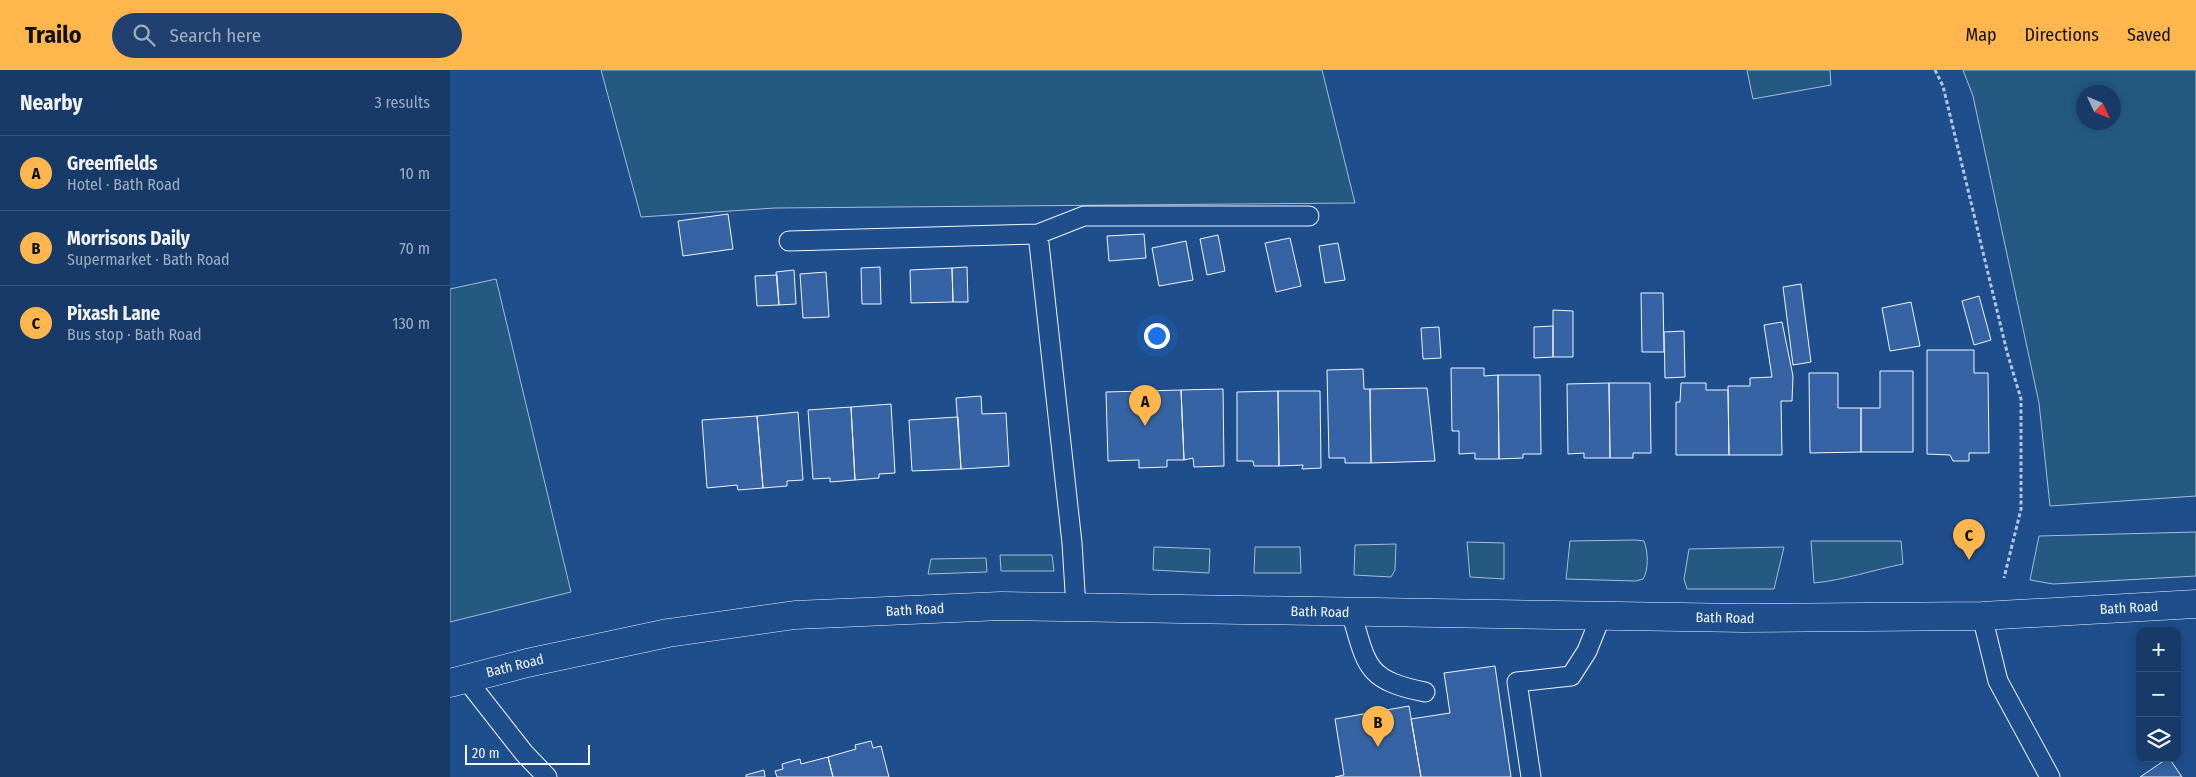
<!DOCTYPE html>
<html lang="en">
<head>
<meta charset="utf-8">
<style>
  :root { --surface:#173a69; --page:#20416f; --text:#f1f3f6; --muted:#9eadc0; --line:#36547d; --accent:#ffb74d }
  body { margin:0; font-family:"Fira Sans Condensed",sans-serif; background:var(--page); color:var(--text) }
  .controls { position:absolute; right:15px; bottom:15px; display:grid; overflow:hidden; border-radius:10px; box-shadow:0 2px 12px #0003 }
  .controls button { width:45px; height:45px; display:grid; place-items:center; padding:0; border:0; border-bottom:1px solid var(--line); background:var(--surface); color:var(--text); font:25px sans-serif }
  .compass { position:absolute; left:1626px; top:15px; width:45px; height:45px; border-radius:50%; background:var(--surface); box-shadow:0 2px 12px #0003; rotate:134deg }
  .scale { position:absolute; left:15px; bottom:12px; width:125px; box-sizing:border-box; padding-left:5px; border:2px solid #f2f6ff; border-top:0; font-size:14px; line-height:18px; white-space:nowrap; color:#f2f6ff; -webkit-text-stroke:4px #1f4e8c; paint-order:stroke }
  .you { position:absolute; left:706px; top:265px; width:18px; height:18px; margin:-12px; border:4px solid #fff; border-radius:50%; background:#1a73e8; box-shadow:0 0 0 8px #1a73e833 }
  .badge { display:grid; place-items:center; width:32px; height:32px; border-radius:50%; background:var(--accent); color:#111; font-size:16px; font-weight:700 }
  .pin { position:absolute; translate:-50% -41px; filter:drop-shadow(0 1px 2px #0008) }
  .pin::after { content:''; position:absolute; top:26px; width:18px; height:15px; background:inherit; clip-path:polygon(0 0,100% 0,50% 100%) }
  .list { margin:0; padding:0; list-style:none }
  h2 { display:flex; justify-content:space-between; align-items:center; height:65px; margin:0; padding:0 20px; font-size:21px }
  h2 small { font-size:16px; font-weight:400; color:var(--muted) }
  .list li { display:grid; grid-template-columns:32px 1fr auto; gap:15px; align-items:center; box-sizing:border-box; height:75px; padding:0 20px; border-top:1px solid var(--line) }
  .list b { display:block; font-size:19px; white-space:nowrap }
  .list p { margin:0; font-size:16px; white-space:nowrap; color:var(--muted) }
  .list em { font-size:16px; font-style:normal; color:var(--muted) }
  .icon { flex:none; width:28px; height:28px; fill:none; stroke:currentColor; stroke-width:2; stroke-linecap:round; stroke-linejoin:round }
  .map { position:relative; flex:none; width:1746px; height:707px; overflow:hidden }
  header { display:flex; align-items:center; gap:30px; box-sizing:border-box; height:70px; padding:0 25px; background:var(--accent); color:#111 }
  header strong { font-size:24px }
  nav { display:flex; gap:28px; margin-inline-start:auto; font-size:18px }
  .search { width:350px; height:45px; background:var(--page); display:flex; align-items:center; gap:12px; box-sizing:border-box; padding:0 18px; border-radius:28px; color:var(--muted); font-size:19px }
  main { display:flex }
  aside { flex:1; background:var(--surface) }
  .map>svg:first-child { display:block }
  .green { fill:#245a82; stroke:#a8bbd7; fill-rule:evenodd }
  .building { fill:#3563a3; stroke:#f2f6ff }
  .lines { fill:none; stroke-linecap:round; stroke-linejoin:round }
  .service-casing { stroke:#f2f6ff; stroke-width:21 }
  .trunk-casing { stroke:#f2f6ff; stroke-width:29 }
  .path { stroke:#b3c4dc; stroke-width:3; stroke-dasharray:4 2.5; stroke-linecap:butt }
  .service { stroke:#1f4e8c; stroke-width:19 }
  .trunk { stroke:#1f4e8c; stroke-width:28 }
  .labels { text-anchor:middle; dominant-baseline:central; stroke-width:4; stroke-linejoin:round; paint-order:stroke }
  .street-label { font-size:14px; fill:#f2f6ff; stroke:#1f4e8c }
</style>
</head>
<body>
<header>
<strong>Trailo</strong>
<div class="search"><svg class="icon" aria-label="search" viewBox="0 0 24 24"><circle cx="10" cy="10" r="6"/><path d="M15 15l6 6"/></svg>Search here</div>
<nav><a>Map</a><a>Directions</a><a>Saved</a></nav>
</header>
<main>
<aside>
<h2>Nearby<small>3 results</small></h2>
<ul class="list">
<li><span class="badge">A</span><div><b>Greenfields</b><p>Hotel · Bath Road</p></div><em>10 m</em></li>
<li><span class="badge">B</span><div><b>Morrisons Daily</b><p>Supermarket · Bath Road</p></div><em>70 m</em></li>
<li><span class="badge">C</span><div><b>Pixash Lane</b><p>Bus stop · Bath Road</p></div><em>130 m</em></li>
</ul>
</aside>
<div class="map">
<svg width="1746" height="707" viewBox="0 0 1746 707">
  <rect width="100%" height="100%" fill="#1f4e8c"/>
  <path class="green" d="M151,0H872L905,133L325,138L191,147Z
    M1297,0H1380L1381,15L1303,29Z
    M1513,0H1746V426L1600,436L1589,333L1523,26ZM1634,22H1664V52H1634Z
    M46,209L121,522L0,552V219Z
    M1746,462V506L1603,514L1580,510L1589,466Z
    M1186,470L1194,471C1198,481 1199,500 1193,509L1186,511L1116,509L1120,471Z
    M1361,471H1451L1453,494C1423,500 1394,510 1364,513Z
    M1017,472L1054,473V509L1020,507Z
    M946,474L945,500L941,507L904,505L905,475Z
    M704,477L760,479L759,503L703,500Z
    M805,477H850L851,503H804Z
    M1334,477L1324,519H1237L1234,509L1239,479Z
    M550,485H602L604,501H551Z
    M536,488L537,502L478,504L481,489Z"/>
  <path class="building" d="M278,144L283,179L233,186L228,151Z
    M694,164L696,188L659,191L657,166Z
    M768,165L775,201L757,205L750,169Z
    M840,168L851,216L826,222L815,173Z
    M736,171L743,210L709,216L702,178Z
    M888,173L895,210L875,213L869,176Z
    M430,197L431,234H412L411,198Z
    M517,197L518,232H503L502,198Z
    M502,198L503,232L461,233L460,200Z
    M344,200L346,234L329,235L326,202Z
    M376,202L379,247L353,248L350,204Z
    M327,205L329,235L307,236L305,206Z
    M1351,214L1361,292L1343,295L1333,217Z
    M1191,223H1213L1214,282H1192Z
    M1529,226L1541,270L1524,275L1512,231Z
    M1461,232L1470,276L1440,281L1432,238Z
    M1103,240L1123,241V287H1103Z
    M1332,252L1343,306L1342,331H1331L1332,385H1279L1278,316H1300V308L1322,307L1314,255Z
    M1103,256V287L1084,288V257Z
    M989,257L991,288L973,289L971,258Z
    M1234,261L1235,307L1215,308L1214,262Z
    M1477,280H1524V303H1538L1539,383H1519V391H1503L1500,385L1477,384Z
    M1001,298H1034V306L1048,305L1049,389H1025V383L1009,384V361H1002Z
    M913,299L914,319H920L921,393H895V388H879L877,300Z
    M1430,301H1463V382H1411V338H1430Z
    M1359,303H1388V338H1411V382L1360,383Z
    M1048,305H1090L1091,384H1073V388L1049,389Z
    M1159,313H1200L1201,383H1183V388H1160Z
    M1159,313L1160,388H1134V383L1118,384L1117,314Z
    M1231,313H1256V320H1278L1279,385H1226V332H1230Z
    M977,318L985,391L921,393L920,319Z
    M773,319L774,396L744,397L743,388L734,390L731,320Z
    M731,320L734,390H717V397L689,398V390L658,391L656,322Z
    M828,321L829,396H804L803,391H787V322Z
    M828,321H870L871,398L852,399L853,395L829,396Z
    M531,326L532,344L556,343L559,396L511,399L506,328Z
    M441,334L445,403L429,404V408L405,410L401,337Z
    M401,337L405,410L380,412V408L363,409L358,340Z
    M348,342L353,410L337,411V416L313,418L307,346Z
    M307,346L313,418L288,420L287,415L257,418L252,350Z
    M508,347L511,399L462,401L459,350Z
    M1045,596L1061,707H971L961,649L1000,643L994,603Z
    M959,636L971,707H885L894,705L885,649Z
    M421,671L423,678L431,676L439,707H383L378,687L406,679L405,675Z
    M378,687L383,707H327L325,701L333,699L332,694L350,689L351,694Z
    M1719,688L1732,707H1690L1718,688Z
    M314,700L315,707H296V705Z"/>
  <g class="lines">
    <defs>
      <path id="service" d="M588,164L634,146H859
        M339,171L588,164L622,473L626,538
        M901,542C917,596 915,610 975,622
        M1532,546L1548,611L1600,707
        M16,609L74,683L97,707
        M1081,707L1067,612L1121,606L1137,581L1151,546"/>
      <path id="trunk" d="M0,613L77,593L218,563L345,545L551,536L1293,548L1532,546L1746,534"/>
    </defs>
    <use href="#service" class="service-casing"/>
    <use href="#trunk" class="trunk-casing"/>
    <path class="path" d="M1485,0L1493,16L1557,282L1571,329V439L1554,508"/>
    <use href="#service" class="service"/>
    <use href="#trunk" class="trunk"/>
  </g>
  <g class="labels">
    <g class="street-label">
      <text transform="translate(1679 538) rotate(-3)">Bath Road</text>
      <text transform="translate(465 540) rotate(-3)">Bath Road</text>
      <text transform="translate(870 542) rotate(1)">Bath Road</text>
      <text transform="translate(1275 548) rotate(1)">Bath Road</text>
      <text transform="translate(65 596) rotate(-14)">Bath Road</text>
    </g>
  </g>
</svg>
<div class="controls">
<button>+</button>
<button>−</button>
<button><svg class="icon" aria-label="layers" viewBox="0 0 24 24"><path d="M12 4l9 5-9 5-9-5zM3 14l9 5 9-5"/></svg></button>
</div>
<svg class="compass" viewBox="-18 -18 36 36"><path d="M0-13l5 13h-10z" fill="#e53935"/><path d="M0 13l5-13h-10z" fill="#9eadc0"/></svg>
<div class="scale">20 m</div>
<div class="you"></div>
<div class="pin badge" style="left:695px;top:356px">A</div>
<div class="pin badge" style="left:928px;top:677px">B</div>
<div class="pin badge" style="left:1519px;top:490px">C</div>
</div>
</main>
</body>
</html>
